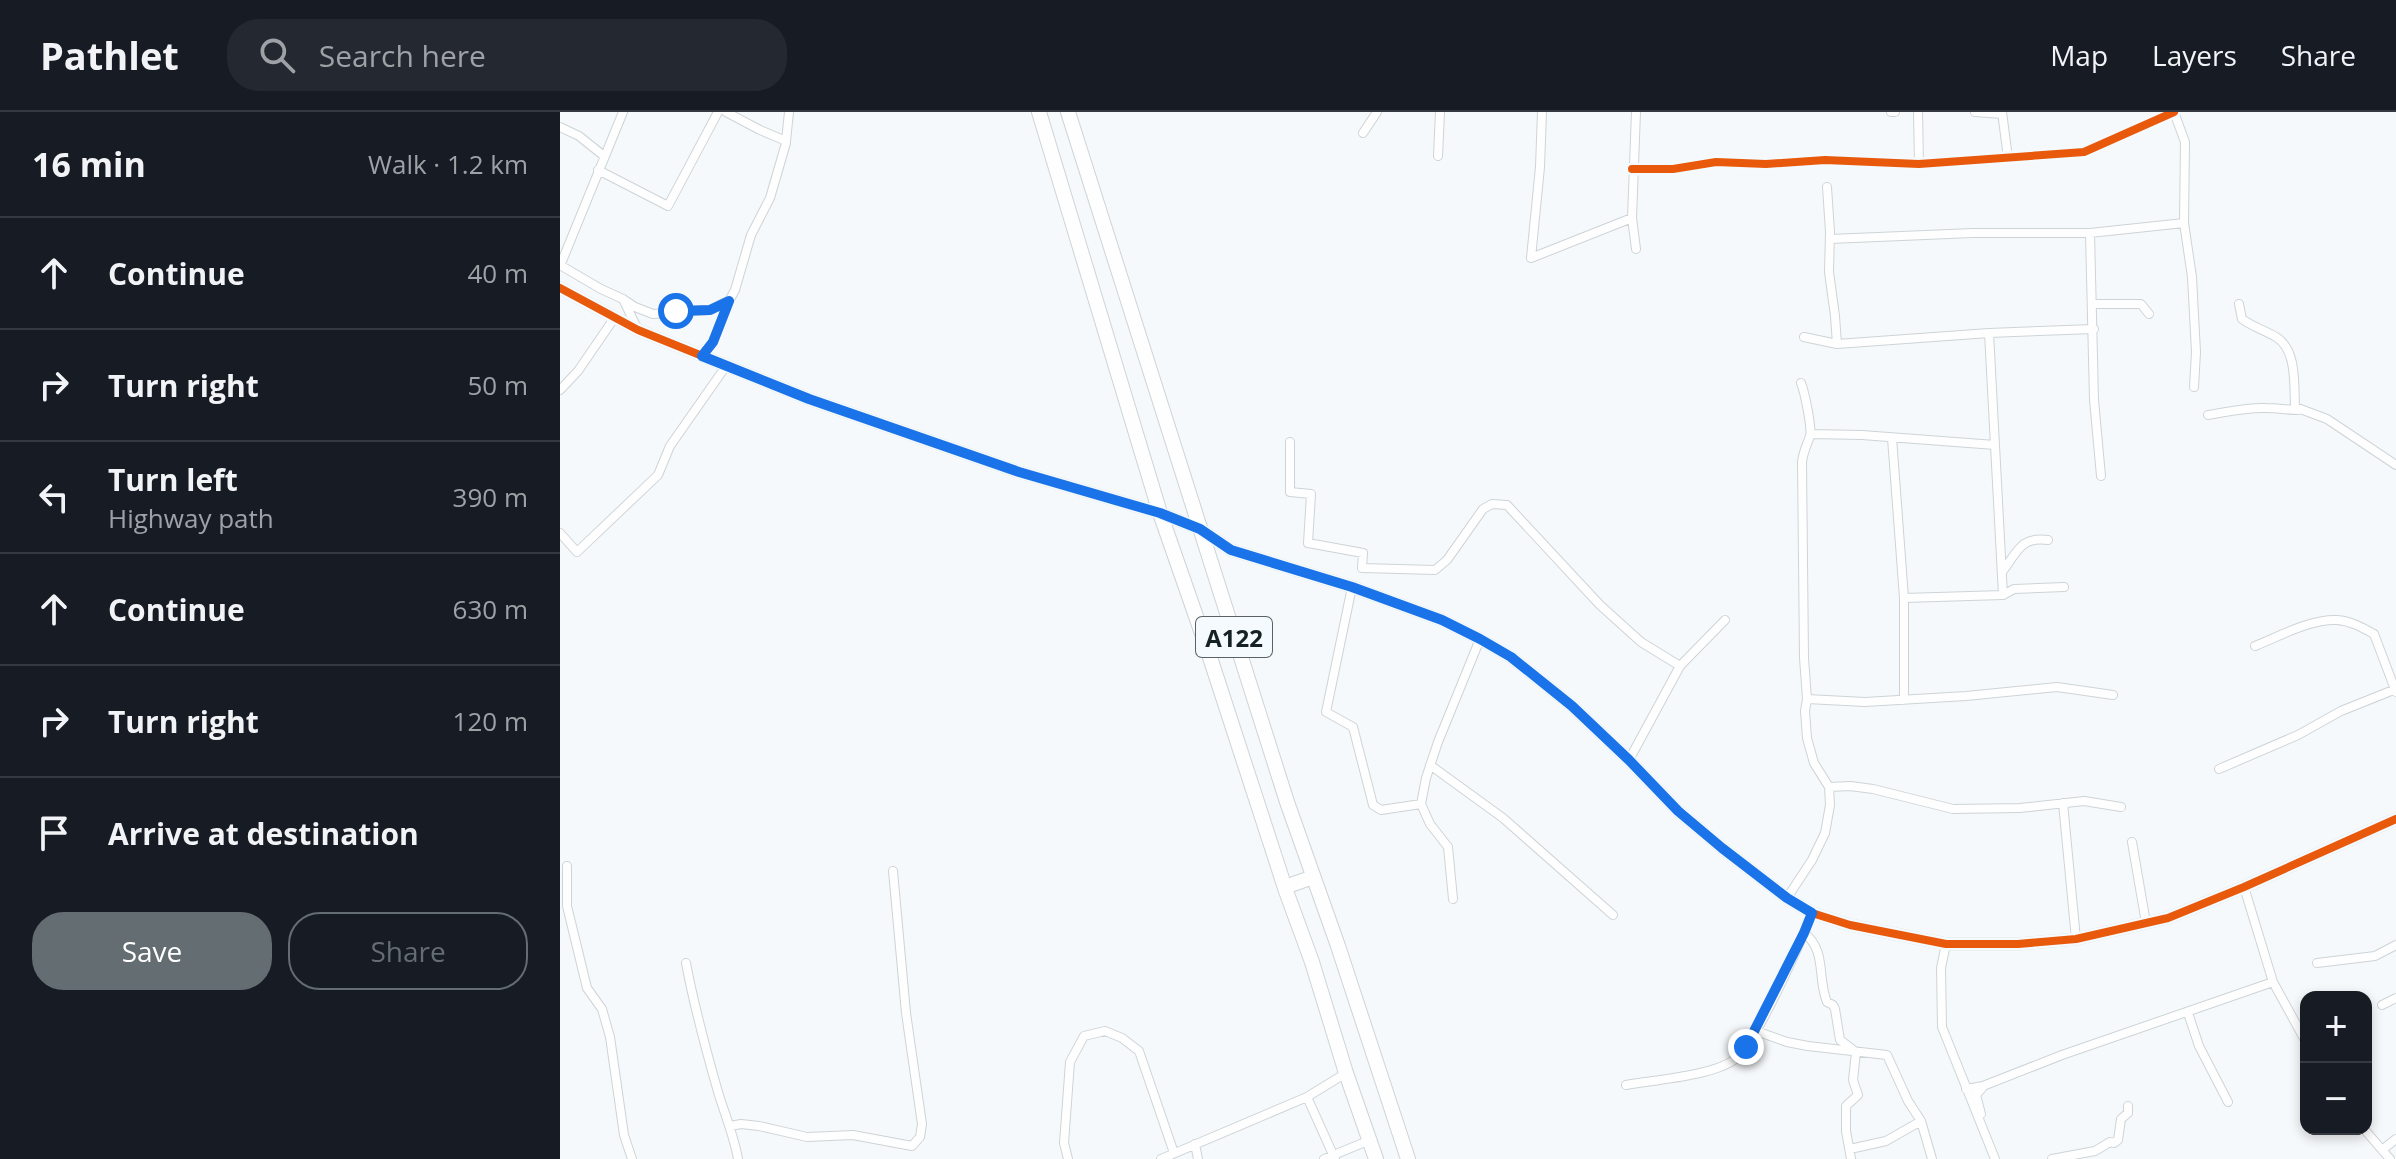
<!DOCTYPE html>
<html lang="en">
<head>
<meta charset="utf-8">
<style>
  :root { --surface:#171b24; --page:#242831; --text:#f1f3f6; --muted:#9ea1a6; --line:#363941; --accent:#646d71 }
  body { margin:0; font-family:"Open Sans",sans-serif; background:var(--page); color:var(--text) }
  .controls { position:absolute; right:24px; bottom:24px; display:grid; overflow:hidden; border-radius:16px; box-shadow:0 4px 12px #0003 }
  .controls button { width:72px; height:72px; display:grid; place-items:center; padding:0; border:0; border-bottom:2px solid var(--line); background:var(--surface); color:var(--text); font:40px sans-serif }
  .stop { position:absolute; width:24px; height:24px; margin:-18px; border:6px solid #1a73e8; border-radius:50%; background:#fff }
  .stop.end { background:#1a73e8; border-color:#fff; box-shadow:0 2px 8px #0008 }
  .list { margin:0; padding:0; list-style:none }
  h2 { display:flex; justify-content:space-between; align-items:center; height:104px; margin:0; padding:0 32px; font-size:34px }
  h2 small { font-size:26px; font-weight:400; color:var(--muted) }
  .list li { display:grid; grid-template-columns:52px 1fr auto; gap:24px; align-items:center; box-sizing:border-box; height:112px; padding:0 32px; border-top:2px solid var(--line) }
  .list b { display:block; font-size:30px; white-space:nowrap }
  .list p { margin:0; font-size:26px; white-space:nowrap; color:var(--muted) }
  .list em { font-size:26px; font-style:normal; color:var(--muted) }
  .actions { display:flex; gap:16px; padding:24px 32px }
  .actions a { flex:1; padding:18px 0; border:2px solid var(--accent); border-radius:32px; text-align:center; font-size:28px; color:var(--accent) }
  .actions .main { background:var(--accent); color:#fff }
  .icon { flex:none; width:44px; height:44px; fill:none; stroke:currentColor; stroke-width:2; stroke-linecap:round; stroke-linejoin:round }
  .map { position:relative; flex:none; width:1836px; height:1047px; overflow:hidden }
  header { display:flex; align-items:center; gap:48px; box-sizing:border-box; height:112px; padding:0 40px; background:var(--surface); border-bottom:2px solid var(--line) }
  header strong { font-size:38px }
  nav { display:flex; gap:44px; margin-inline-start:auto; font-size:28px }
  .search { width:560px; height:72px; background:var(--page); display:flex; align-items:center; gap:20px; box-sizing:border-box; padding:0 28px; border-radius:32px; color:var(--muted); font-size:30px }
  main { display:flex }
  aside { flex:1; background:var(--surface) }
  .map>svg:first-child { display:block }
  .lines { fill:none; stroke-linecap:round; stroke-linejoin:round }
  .street-casing { stroke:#cdd4d7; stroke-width:10 }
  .secondary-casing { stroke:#cdd4d7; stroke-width:13 }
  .highway-casing { stroke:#cdd4d7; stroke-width:16 }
  .street { stroke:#fefefe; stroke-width:8 }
  .secondary { stroke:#fefefe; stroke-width:11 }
  .highway { stroke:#fefefe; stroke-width:14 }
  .cycleway-casing { stroke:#f4fafd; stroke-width:13 }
  .cycleway { stroke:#e8590c; stroke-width:8 }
  .route { stroke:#1a73e8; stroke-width:10 }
  .labels { text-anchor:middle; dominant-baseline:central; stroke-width:6; stroke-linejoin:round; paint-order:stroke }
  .shield { fill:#f4fafd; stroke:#596266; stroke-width:2 }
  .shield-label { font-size:24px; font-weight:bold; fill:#162126 }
</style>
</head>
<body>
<header>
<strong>Pathlet</strong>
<div class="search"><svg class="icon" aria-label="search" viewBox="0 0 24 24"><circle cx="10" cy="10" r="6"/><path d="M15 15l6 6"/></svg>Search here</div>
<nav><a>Map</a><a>Layers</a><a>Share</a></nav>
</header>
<main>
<aside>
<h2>16 min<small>Walk · 1.2 km</small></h2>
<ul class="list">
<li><svg class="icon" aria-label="ahead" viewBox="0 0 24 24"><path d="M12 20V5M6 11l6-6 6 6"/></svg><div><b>Continue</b></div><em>40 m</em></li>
<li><svg class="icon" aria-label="right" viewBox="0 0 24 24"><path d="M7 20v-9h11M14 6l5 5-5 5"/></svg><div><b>Turn right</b></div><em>50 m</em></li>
<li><svg class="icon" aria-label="left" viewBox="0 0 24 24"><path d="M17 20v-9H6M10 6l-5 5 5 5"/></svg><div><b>Turn left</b><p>Highway path</p></div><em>390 m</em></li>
<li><svg class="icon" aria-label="ahead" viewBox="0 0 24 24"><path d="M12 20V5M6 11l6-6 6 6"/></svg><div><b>Continue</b></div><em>630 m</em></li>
<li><svg class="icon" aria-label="right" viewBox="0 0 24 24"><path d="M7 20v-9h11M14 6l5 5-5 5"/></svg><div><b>Turn right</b></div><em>120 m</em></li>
<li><svg class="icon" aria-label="arrive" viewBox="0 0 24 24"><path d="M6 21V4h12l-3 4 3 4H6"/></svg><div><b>Arrive at destination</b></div></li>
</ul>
<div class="actions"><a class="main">Save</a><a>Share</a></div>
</aside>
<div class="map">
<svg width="1836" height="1047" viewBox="0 0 1836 1047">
  <rect width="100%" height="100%" fill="#f6f9fb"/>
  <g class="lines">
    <defs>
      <path id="street" d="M982,0L980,55L971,146L1072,106
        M1076,0L1072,106L1076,137
        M1331,0H1335
        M1358,0L1359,52
        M1415,0L1442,2
        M1442,0L1448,46
        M1614,0L1625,30L1624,111L1632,165L1636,240L1634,275
        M0,15L19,24L44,44
        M803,21L817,0
        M226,29L229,0
        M878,44L880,0
        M1072,57H1113L1156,50L1206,52L1265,48L1359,52L1524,40L1614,0
        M38,58L108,94L158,0
        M1267,75L1270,120L1269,160L1275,204L1277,232L1429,221L1534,217
        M1530,121L1534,288L1541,364
        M1270,127L1413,121H1530L1624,111
        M0,153L41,177L63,187L78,218
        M0,154L63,0
        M63,187L75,195L93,202L150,198L168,189
        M1533,192H1581L1589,202
        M1679,192L1682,207C1693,215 1704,218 1716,225C1737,237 1734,273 1735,295L1767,307L1836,353
        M1429,221L1443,483
        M1244,225L1277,232
        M142,244L153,230L169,189L175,178L191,123L210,86L226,31V29L200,18L166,0
        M0,278L18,259L55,205
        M1648,303C1667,300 1687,295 1706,296C1717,296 1727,298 1738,298
        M1251,322L1302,323L1435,333
        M1332,326L1344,486V588
        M730,330V380L751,382L748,431L803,441L802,456L875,458L887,448L923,397L932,392L947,393L1040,493L1081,530L1120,554
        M0,421L17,440L98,363L110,334L166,254
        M1442,460C1457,441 1460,424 1488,428
        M792,475L766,600L793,615L813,693L821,698L861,692
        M1344,486L1443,483L1454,477L1504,475
        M1695,534C1720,524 1750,507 1777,508C1791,509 1803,516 1814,522L1836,580
        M1247,587L1305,590L1406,584L1497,575L1553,583
        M1069,648L1120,554L1165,508
        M870,653L943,706L1053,803
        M1659,657L1738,623L1781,599L1836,577
        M1269,675L1290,674L1313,677L1393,697L1460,696L1524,689L1561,695
        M1503,691L1516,827
        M1572,730L1586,811
        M7,754V794L27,876L42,897L50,925L64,1023L72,1047
        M1684,775L1713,870
        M1227,786L1252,748L1265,721L1270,693L1269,675L1254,651L1247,626L1245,599L1247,587L1244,546L1242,350C1243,340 1247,333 1250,324C1252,316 1245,281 1241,271
        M893,787L888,735L870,712L861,692L866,666L878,630L920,527
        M1244,821C1267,838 1257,867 1267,890L1273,893L1275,897L1280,928L1296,940L1293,968L1298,983L1286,994V1019L1291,1047
        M1386,832L1381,856L1382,915L1435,1047
        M126,851C134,894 146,938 158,980C165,1003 174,1024 178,1047
        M1757,851L1815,844L1836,833
        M1822,893L1836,886
        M1628,901L1639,934L1668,990
        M1196,919L1227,930L1248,934L1327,943L1348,989L1361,1009L1372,1047
        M1066,973C1094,968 1151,964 1174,948C1196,933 1241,829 1252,801
        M1406,977L1423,974L1502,943L1713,870L1746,930
        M1421,1002L1416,983L1423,975
        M170,1014L181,1012L199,1014L247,1025L293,1023L352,1034L360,1025L362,1012L346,901L333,759
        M1804,1017L1830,1047
        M635,1032L638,1047
        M1290,1037L1326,1029L1361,1009
        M1822,1038L1836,1027
        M508,1047L504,1031L510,950L524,924L545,919L562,926L579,939L614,1041
        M601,1047L747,985
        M764,1047L810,1028
        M775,1047L747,985L786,961
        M1492,1047L1535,1039L1550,1030L1554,1031L1558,1028L1561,1007L1568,1001V994"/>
      <path id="secondary" d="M0,176L78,218L249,287L459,360L600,401L640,417L671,438L792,475L882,508L920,527L951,545L1012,594L1069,648L1118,699L1162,736L1227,786L1252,801L1290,813L1386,832H1458L1516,827L1608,806L1684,775L1836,707"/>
      <path id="highway" d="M479,0L600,401L646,533L726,779L752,850L786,961L816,1047
        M508,0L727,690L778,834L848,1047
        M726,779L725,775L753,765"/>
    </defs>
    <use href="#street" class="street-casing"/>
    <use href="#secondary" class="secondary-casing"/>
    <use href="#highway" class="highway-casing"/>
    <use href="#street" class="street"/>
    <use href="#secondary" class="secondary"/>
    <use href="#highway" class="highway"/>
    <defs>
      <path id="cycleway" d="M1072,57H1113L1156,50L1206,52L1265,48L1359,52L1524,40L1614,0
        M0,176L78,218L249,287L459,360L600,401L640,417L671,438L792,475L882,508L920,527L951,545L1012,594L1069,648L1118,699L1162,736L1227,786L1252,801L1290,813L1386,832H1458L1516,827L1608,806L1684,775L1836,707"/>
    </defs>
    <use href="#cycleway" class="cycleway-casing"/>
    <use href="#cycleway" class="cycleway"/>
  </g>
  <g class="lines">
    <path class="route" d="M116,199L150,198L169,189L153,230L142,244L249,287L459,360L600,401L640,417L671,438L792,475L882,508L920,527L951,545L1012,594L1069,648L1118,699L1162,736L1227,786L1252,801L1244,821L1186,935"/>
  </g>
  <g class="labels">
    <rect class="shield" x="636" y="505" width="76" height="40" rx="6"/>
    <g class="shield-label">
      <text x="674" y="525">A122</text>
    </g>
  </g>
</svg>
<div class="controls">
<button>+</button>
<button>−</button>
</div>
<div class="stop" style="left:116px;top:199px"></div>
<div class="stop end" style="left:1186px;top:935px"></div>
</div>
</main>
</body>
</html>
